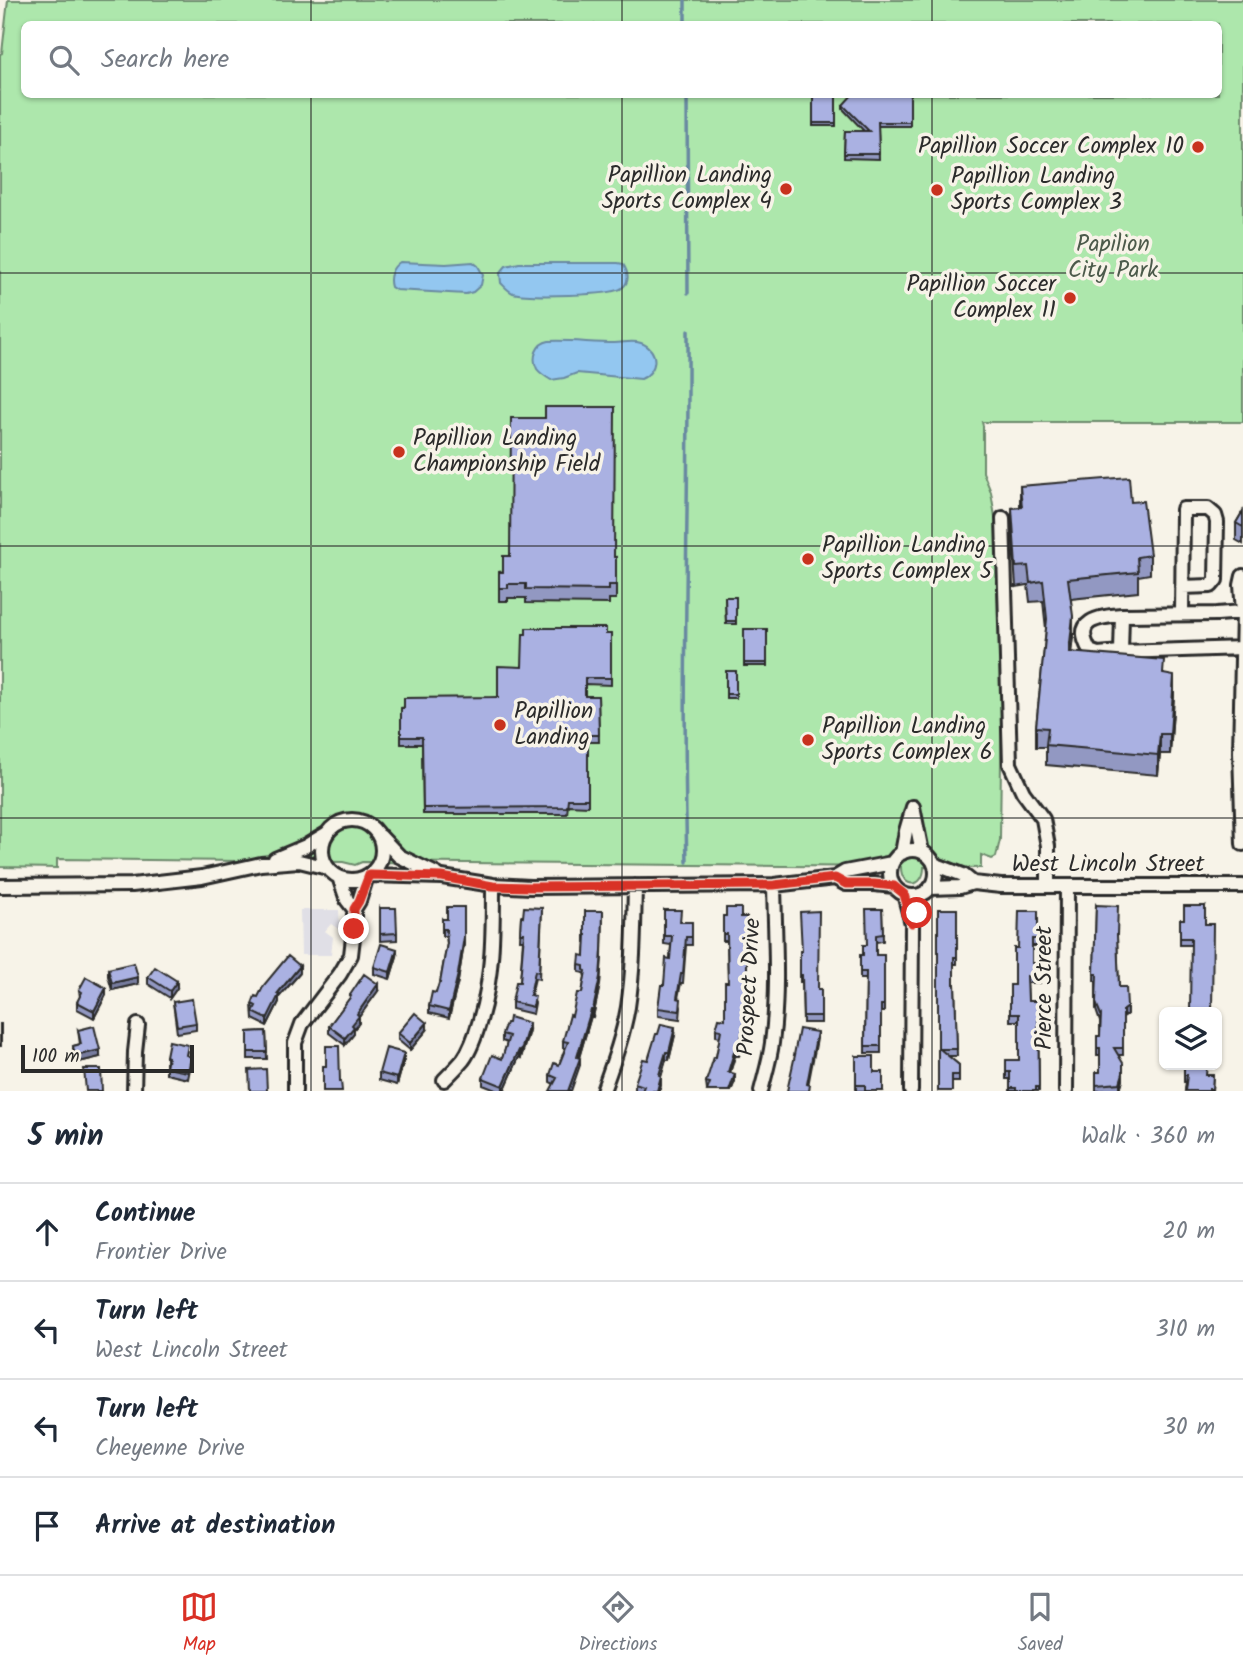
<!DOCTYPE html>
<html lang="en">
<head>
<meta charset="utf-8">
<style>
  :root { --surface:#fff; --page:#f2f2f3; --text:#1f2937; --muted:#747a83; --line:#e0e1e3; --accent:#d93025 }
  body { margin:0; font-family:Kalam,sans-serif; background:var(--page); color:var(--text) }
  .controls { position:absolute; right:21px; bottom:21px; display:grid; overflow:hidden; border-radius:10px; box-shadow:0 2px 5px #0004 }
  .controls button { width:63px; height:63px; display:grid; place-items:center; padding:0; border:0; border-bottom:2px solid var(--line); background:var(--surface); color:var(--text); font:35px sans-serif }
  .scale { position:absolute; left:21px; bottom:18px; width:173px; box-sizing:border-box; padding-left:7px; border:4px solid #2b2b2b; border-top:0; font-size:19px; line-height:24px; white-space:nowrap; color:#2b2b2b; -webkit-text-stroke:5px #f7f3e8; paint-order:stroke }
  .stop { position:absolute; width:21px; height:21px; margin:-16px; border:5px solid #d93025; border-radius:50%; background:#fff }
  .stop.end { background:#d93025; border-color:#fff; box-shadow:0 2px 7px #0008 }
  .list { margin:0; padding:0; list-style:none }
  h2 { display:flex; justify-content:space-between; align-items:center; height:91px; margin:0; padding:0 28px; font-size:30px }
  h2 small { font-size:23px; font-weight:400; color:var(--muted) }
  .list li { display:grid; grid-template-columns:46px 1fr auto; gap:21px; align-items:center; box-sizing:border-box; height:98px; padding:0 28px; border-top:2px solid var(--line) }
  .list b { display:block; font-size:26px; white-space:nowrap }
  .list p { margin:0; font-size:23px; white-space:nowrap; color:var(--muted) }
  .list em { font-size:23px; font-style:normal; color:var(--muted) }
  .icon { flex:none; width:38px; height:38px; fill:none; stroke:currentColor; stroke-width:2; stroke-linecap:round; stroke-linejoin:round }
  .map { position:relative; flex:none; width:1243px; height:1091px; overflow:hidden }
  .search { position:absolute; background:var(--surface); box-shadow:0 2px 5px #0004; left:21px; right:21px; top:21px; height:77px; display:flex; align-items:center; gap:18px; box-sizing:border-box; padding:0 24px; border-radius:10px; color:var(--muted); font-size:26px }
  .sheet { height:483px; background:var(--surface) }
  nav { display:flex; justify-content:space-around; align-items:center; box-sizing:border-box; height:98px; border-top:2px solid var(--line); background:var(--surface); font-size:19px; color:var(--muted) }
  nav a { display:grid; justify-items:center; gap:4px }
  nav .on { color:var(--accent) }
  .map>svg:first-child { display:block }
  .built { fill:#e0dfe6 }
  .green { fill:#ade7ac; stroke:#6c896c; stroke-width:2; fill-rule:evenodd }
  .water { fill:#93c7f0; stroke:#6989a1; stroke-width:2 }
  .lines { fill:none; stroke-linecap:round; stroke-linejoin:round }
  .stream { stroke:#6989a1; stroke-width:3.5 }
  .minor-casing { stroke:#2b2b2b; stroke-width:18 }
  .minor { stroke:#f7f3e8; stroke-width:12 }
  .wall { fill:#9298c2; stroke:#2b2b2b; stroke-width:2 }
  .shaded-wall { fill:#777c9e; stroke:#2b2b2b; stroke-width:2 }
  .building { fill:#aab1e2; stroke:#2b2b2b; stroke-width:2 }
  .route { stroke:#d93025; stroke-width:9 }
  .grid { fill:none; stroke:#2b2b2b; stroke-width:2; stroke-opacity:0.55 }
  .poi-dot { fill:#c8321e; stroke:#f7f3e8; stroke-width:2.5 }
  .labels { text-anchor:middle; dominant-baseline:central; stroke-width:7; stroke-linejoin:round; paint-order:stroke }
  .poi-label { font-size:23px; fill:#2b2b2b; stroke:#f7f3e8; text-anchor:start }
  .park-label { font-size:23px; fill:#4c5a4b; stroke:#f7f3e8 }
  .street-label { font-size:23px; fill:#2b2b2b; stroke:#f7f3e8 }
</style>
</head>
<body>
<div class="map">
<svg width="1243" height="1091" viewBox="0 0 1243 1091">
  <rect width="100%" height="100%" fill="#f7f3e8"/>
  <filter id="ink" filterUnits="userSpaceOnUse"><feTurbulence type="fractalNoise" baseFrequency=".0143" numOctaves="2"/><feDisplacementMap in="SourceGraphic" scale="14" xChannelSelector="R" yChannelSelector="G"/><feConvolveMatrix kernelMatrix="1 2 1 2 8 2 1 2 1" color-interpolation-filters="sRGB"/></filter>
  <g filter="url(#ink)">
    <path class="built" d="M300,910H339L340,930L331,924L325,931L333,937L331,955H301Z"/>
    <path class="green" d="M8,0H1243V422H982L983,426V472L991,492L996,523L1002,681L1000,840L996,857L992,859L981,855V868L924,867C924,889 901,889 901,867L362,862L355,865L343,862L57,859V868L0,867V54L2,53ZM24,24H1218V94H24Z"/>
    <path class="water" d="M400,262L446,264L473,262L478,266L483,275L481,285L473,292L466,294L396,290L391,287C388,277 392,267 400,262Z
      M519,263H618L623,264C628,272 631,281 622,288C612,296 527,297 513,293C508,291 505,287 501,283L500,273L506,266Z
      M549,341C571,340 592,343 614,343C624,343 632,340 641,343C660,350 658,372 641,379L577,373L564,378L551,380C546,377 540,373 537,369C531,357 537,343 549,341Z"/>
    <g class="lines">
      <path class="stream" d="M685,0V24
        M687,94L688,293
        M687,862C682,685 689,508 688,331"/>
      <defs>
        <path id="minor" d="M1003,518L1010,764L1023,792L1043,819L1048,846V886
          M1243,576L1241,585L1243,612L1217,614L1122,615L1121,652L1243,648
          M1243,612L1240,752L1243,844
          M1182,614L1183,509H1208L1215,515L1217,522L1216,580L1211,586L1182,587
          M1121,652L1098,654L1090,651C1072,620 1098,617 1122,615
          M913,807L922,852
          M322 850a30 30 0 1 1 60 0a30 30 0 1 1-60 0Z
          M380,836L399,856L438,875
          M890 873a23 23 0 1 1 46 0a23 23 0 1 1-46 0Z
          M902,853L906,831L913,807
          M275,859L306,846L326,834
          M934,864L963,875L973,883
          M369,875L442,877L493,885L530,887L774,885L835,878L845,872L892,863
          M339,877L347,900L354,909
          M835,878L846,884H874L894,886
          M0,886L132,885L202,877L261,864L299,861L328,868
          M930,888L960,887L973,883L1001,886H1243
          M904,894L912,924L911,1091
          M444,1080C450,1074 457,1067 463,1060C471,1049 476,1034 480,1020C493,976 493,932 493,885
          M134,1091L135,1052L138,1025
          M295,1091V1043L302,1024L340,974L351,955L354,929V909L359,901L367,876
          M603,1091C613,1063 623,1036 628,1007C634,967 634,927 635,886
          M761,1091C765,1075 770,1059 772,1043C779,991 775,937 774,885
          M1066,1091L1067,886"/>
      </defs>
      <use href="#minor" class="minor-casing"/>
      <use href="#minor" class="minor"/>
    </g>
    <path class="wall" d="M813,94H836V126H813Z
      M910,94V126H878L879,159L844,158L845,131H864L843,109V105Z
      M1020,486L1131,502L1150,555V574L1138,576V592L1071,599L1073,636L1071,652L1164,674L1174,695L1170,754H1160L1158,775L1046,765V747H1036V727L1046,629L1043,601L1030,602L1028,585L1016,587L1012,528V508L1020,507Z
      M1243,511V544L1236,540V523Z
      M616,557V599H609V604L526,603V598H508V601H499V572Z
      M725,597H736V624H726Z
      M744,629H767V666H744Z
      M606,634H611V685L585,684V696H598L599,742H588V806L568,805L567,814H423L422,744H401V708L498,697L522,667Z
      M726,671H736V698H726Z
      M1096,905L1117,938L1119,987L1127,1014L1123,1017V1055H1119L1123,1080L1120,1090L1096,1091V1072H1100V1055H1097V1036H1100V1022L1096,1010V981H1094Z
      M1205,906L1191,945H1180V919H1184Z
      M380,908L397,933V940L380,941Z
      M542,908L539,979L535,978L531,995L535,1003L533,1014L512,1009V1002L520,982L523,940H520L521,916L523,917Z
      M882,909L883,941L876,942V955H884V1012H881V1053H865L866,979H860V955H863Z
      M938,909H957V964H954V984H955L957,1056H948L959,1065V1082H952L938,1091Z
      M664,910L680,922H692V945H686L683,983H681L678,998L681,1007L680,1019L658,1016V1008L670,959L671,945L664,944Z
      M585,911H603L602,957L600,984L593,1017L591,1016L579,1058L580,1065L554,1084L550,1082V1075L559,1065L565,1048H563V1041L582,993L585,977L584,973L579,972V965L585,956L586,942H585Z
      M1038,911V946H1032V963H1039L1040,983H1027L1028,1001H1038L1039,1091H1010V1079H1006V1060H1019V1021H1010V985H1014Z
      M723,916L747,1016L739,1056H735L730,1073L735,1081L731,1091H707L706,1082L716,1057L720,1037L716,1036V1029L725,1019L728,982L727,941H723Z
      M442,919L464,944L458,981L449,1018L429,1013V1006L440,983L447,944L446,936H442Z
      M800,951L818,989H821V1023H803L802,982H800Z
      M397,956L390,979L374,974V967Z
      M108,969L138,984L112,990L108,976Z
      M300,973L279,997V1002L267,1026L253,1019L252,1004L258,997Z
      M148,977L177,988L170,998L148,984Z
      M79,990L106,995L94,1018L77,1009V1002L80,997Z
      M378,991L359,1017V1023L354,1029V1034L345,1045L329,1033V1026L350,998V995Z
      M173,1002L196,1023V1030L177,1033Z
      M78,1030L100,1057L75,1063L73,1053V1046L80,1044Z
      M427,1030L410,1050L398,1040V1033Z
      M529,1030L521,1058L519,1057L504,1091H498L483,1085V1078L502,1059L507,1043L502,1041V1034Z
      M266,1031L267,1059H248V1032Z
      M675,1035L669,1060H666L661,1076V1084L659,1091H635V1083L648,1060Z
      M188,1052L187,1056L191,1064L188,1079L166,1074V1056Z
      M856,1056L874,1072L883,1091H856Z
      M404,1060L397,1085L379,1080V1073Z
      M1184,1065L1206,1075H1213L1212,1091H1185L1186,1082H1184Z"/>
    <path class="shaded-wall" d="M1073,616V636L1069,671V652Z
      M1174,676V695L1170,754V734Z
      M1160,734V754L1158,775V755Z
      M747,924V1016L739,1056V1049Z
      M464,937V944L458,981L449,1018V1011Z
      M397,949V956L390,979V972Z
      M602,950L600,984L593,1017V1010Z
      M300,966V973L279,997V1002L267,1026V1019L277,994Z
      M138,977V984L112,990V983Z
      M177,981V988L170,998V991Z
      M378,984V991L359,1017V1023L354,1029V1034L345,1045V1038L357,1014Z
      M106,988V995L94,1018V1011Z
      M1127,1007V1014L1123,1017V1010Z
      M591,1010V1016L577,1064V1057Z
      M427,1023V1030L410,1050V1043Z
      M529,1023V1030L521,1058V1051Z
      M675,1027V1035L669,1060V1052Z
      M817,1032V1039L807,1091V1084Z
      M735,1049V1056L728,1079V1072Z
      M100,1050V1057L75,1063V1056Z
      M519,1050V1057L504,1091H503V1086Z
      M666,1052V1060L659,1084V1075Z
      M404,1053V1060L397,1085V1078Z
      M580,1058V1065L571,1091H568Z
      M1123,1073V1080L1120,1090V1083Z
      M735,1074V1081L731,1091H729Z
      M661,1076V1084L659,1091H657Z"/>
    <path class="building" d="M813,94H836V123H813Z
      M853,94H910V122H878L879,154H844L845,131H869L843,105Z
      M545,407H615L614,557H616V585H609V590L526,589V584H508V588H499V572H503V556H510L511,418H545Z
      M1129,477L1131,502L1143,501L1150,555L1137,557L1138,572L1068,579L1073,616L1069,652L1164,660L1163,674L1174,676L1170,734H1160L1158,755L1046,745L1048,728L1036,727L1047,619L1043,581L1030,583L1028,566L1016,567L1012,508L1022,507L1020,486Z
      M1243,511V527L1236,523Z
      M725,597H736V621H726Z
      M526,628H606V634H611V678H585V696H598L599,735H588V799H568L567,807L423,808L422,737H401V708H404V698L498,697V666L522,667L523,634H526Z
      M744,629H767V663H744Z
      M726,671H736V694H726Z
      M1096,905L1118,906L1117,935L1119,987H1126L1127,1007L1123,1010V1048H1114L1123,1063V1073L1120,1083L1096,1085V1072H1100V1048H1097V1036H1100L1101,1015L1096,1003L1097,974H1094Z
      M1184,906H1205V924H1213L1212,1012H1190L1191,938H1180V919H1184Z
      M447,907H464V937L458,974L449,1011L429,1006L432,992L436,993L439,983H440L447,943L446,929H442V919H447Z
      M524,907L542,908L539,972L535,971L530,995L535,996L533,1007L512,1002L516,982H520L524,933H520L521,916L523,917Z
      M380,908H396L397,933L380,934Z
      M726,908H741V917H747V1009L739,1049H735L728,1072L735,1074L729,1091H707L710,1083L706,1082L714,1057H716L721,1030L716,1029L719,1018L725,1019V982H728L727,934H723V916H726Z
      M866,909H882L883,934L876,935V955H884V1005H881V1046H865L866,972H860V955H863V945H867Z
      M938,909H957V957H954V984H955L957,1049H940L959,1065V1075H952V1091H938Z
      M664,910H681L680,922H692V937H686L683,974H681L677,998L681,999L680,1011L658,1008L661,985H664L666,958L670,959L672,936H664Z
      M585,911H603L602,950L600,977L593,1010H591L577,1057L580,1058L568,1091H550L557,1078L550,1075L554,1063L559,1065L568,1042L563,1041L570,1015L572,1016L577,993H582L586,971L584,970V966L579,965L580,955L585,956L586,935H585Z
      M819,911L818,989H821V1016H803L802,975H800V951H802L800,912Z
      M1019,911H1038V939H1032V963H1039L1040,976H1027L1028,1001H1038L1039,1087H1036V1091H1016V1088H1010V1072H1006V1060H1019V1014H1010V985H1014V948H1018Z
      M381,944L397,949L390,972L374,967Z
      M288,956L300,966L277,994L279,995L267,1019L253,1012L256,1006L252,1004L255,996L258,997L264,985Z
      M134,963L138,977L112,983L108,969Z
      M155,967L177,981L170,991L148,977Z
      M364,974L378,984L357,1014L359,1016L352,1025L354,1027L345,1038L329,1026L351,996L350,995Z
      M86,977L106,988L94,1011L77,1002L82,992L79,990Z
      M192,999L196,1023L177,1026L173,1002Z
      M415,1013L427,1023L410,1043L398,1033Z
      M509,1017L529,1023L521,1051L519,1050L503,1086L483,1078L492,1055L502,1059L509,1036L502,1034L506,1023H508Z
      M0,1024H1V1046H0Z
      M661,1024L675,1027L669,1052H666L659,1075L661,1076L657,1091H642L644,1086L635,1083L643,1059L648,1060L656,1034H658Z
      M94,1026L100,1050L75,1056L73,1046L81,1044L78,1030Z
      M799,1029L817,1032L807,1084L810,1085L809,1091H787L795,1055H794Z
      M266,1031L267,1052H248V1032Z
      M169,1041L188,1045L186,1055L191,1057L188,1072L166,1068L168,1057L166,1056Z
      M326,1046H339L340,1081H341L342,1091H323V1066H326Z
      M386,1048L404,1053L397,1078L379,1073Z
      M856,1056H874V1072H883V1091H865V1085H856Z
      M1184,1065H1207L1206,1075H1213L1212,1089H1209V1091H1185L1187,1075H1184Z
      M84,1069H101L102,1091H86Z
      M266,1069L267,1091H250L249,1070Z"/>
  </g>
  <g class="lines" filter="url(#ink)">
    <path class="route" d="M354,929V909L359,901L369,875L442,877L493,886L530,887L774,885L835,878L846,884H874L894,886L904,894L912,923L917,913"/>
  </g>
  <path class="grid" d="M311,0V24M622,0V24M932,0V24M311,94V1091M622,94V1091M932,94V1091M0,273H1243M0,546H1243M0,818H1243"/>
  <g class="poi-dot">
    <circle cx="1198" cy="147" r="7"/>
    <circle cx="786" cy="189" r="7"/>
    <circle cx="937" cy="190" r="7"/>
    <circle cx="1070" cy="298" r="7"/>
    <circle cx="399" cy="452" r="7"/>
    <circle cx="808" cy="559" r="7"/>
    <circle cx="500" cy="725" r="7"/>
    <circle cx="808" cy="740" r="7"/>
  </g>
  <g class="labels">
    <g class="poi-label">
      <text x="1184" y="147" text-anchor="end">Papillion Soccer Complex 10</text>
      <text x="772" y="176" text-anchor="end">Papillion Landing<tspan x="772" dy="26">Sports Complex 4</tspan></text>
      <text x="951" y="177">Papillion Landing<tspan x="951" dy="26">Sports Complex 3</tspan></text>
      <text x="1056" y="285" text-anchor="end">Papillion Soccer<tspan x="1056" dy="26">Complex 11</tspan></text>
      <text x="413" y="439">Papillion Landing<tspan x="413" dy="26">Championship Field</tspan></text>
      <text x="822" y="546">Papillion Landing<tspan x="822" dy="26">Sports Complex 5</tspan></text>
      <text x="514" y="712">Papillion<tspan x="514" dy="26">Landing</tspan></text>
      <text x="822" y="727">Papillion Landing<tspan x="822" dy="26">Sports Complex 6</tspan></text>
    </g>
    <g class="park-label">
      <text x="1113" y="245">Papilion<tspan x="1113" dy="26">City Park</tspan></text>
    </g>
    <g class="street-label">
      <text x="1108" y="865">West Lincoln Street</text>
      <text transform="translate(750 987) rotate(-87)">Prospect Drive</text>
      <text transform="translate(1045 988) rotate(-90)">Pierce Street</text>
    </g>
  </g>
</svg>
<div class="controls">
<button><svg class="icon" aria-label="layers" viewBox="0 0 24 24"><path d="M12 4l9 5-9 5-9-5zM3 14l9 5 9-5"/></svg></button>
</div>
<div class="scale">100 m</div>
<div class="stop" style="left:917px;top:913px"></div>
<div class="stop end" style="left:354px;top:929px"></div>
<div class="search"><svg class="icon" aria-label="search" viewBox="0 0 24 24"><circle cx="10" cy="10" r="6"/><path d="M15 15l6 6"/></svg>Search here</div>
</div>
<section class="sheet">
<h2>5 min<small>Walk · 360 m</small></h2>
<ul class="list">
<li><svg class="icon" aria-label="ahead" viewBox="0 0 24 24"><path d="M12 20V5M6 11l6-6 6 6"/></svg><div><b>Continue</b><p>Frontier Drive</p></div><em>20 m</em></li>
<li><svg class="icon" aria-label="left" viewBox="0 0 24 24"><path d="M17 20v-9H6M10 6l-5 5 5 5"/></svg><div><b>Turn left</b><p>West Lincoln Street</p></div><em>310 m</em></li>
<li><svg class="icon" aria-label="left" viewBox="0 0 24 24"><path d="M17 20v-9H6M10 6l-5 5 5 5"/></svg><div><b>Turn left</b><p>Cheyenne Drive</p></div><em>30 m</em></li>
<li><svg class="icon" aria-label="arrive" viewBox="0 0 24 24"><path d="M6 21V4h12l-3 4 3 4H6"/></svg><div><b>Arrive at destination</b></div></li>
</ul>
</section>
<nav>
<a class="on"><svg class="icon" aria-label="map" viewBox="0 0 24 24"><path d="M3 6l6-2 6 2 6-2v14l-6 2-6-2-6 2zM9 4v14M15 6v14"/></svg>Map</a>
<a><svg class="icon" aria-label="directions" viewBox="0 0 24 24"><path d="M12 3l9 9-9 9-9-9zM9 14v-3h6M13 9l2 2-2 2"/></svg>Directions</a>
<a><svg class="icon" aria-label="saved" viewBox="0 0 24 24"><path d="M7 4h10v16l-5-4-5 4z"/></svg>Saved</a>
</nav>
</body>
</html>
